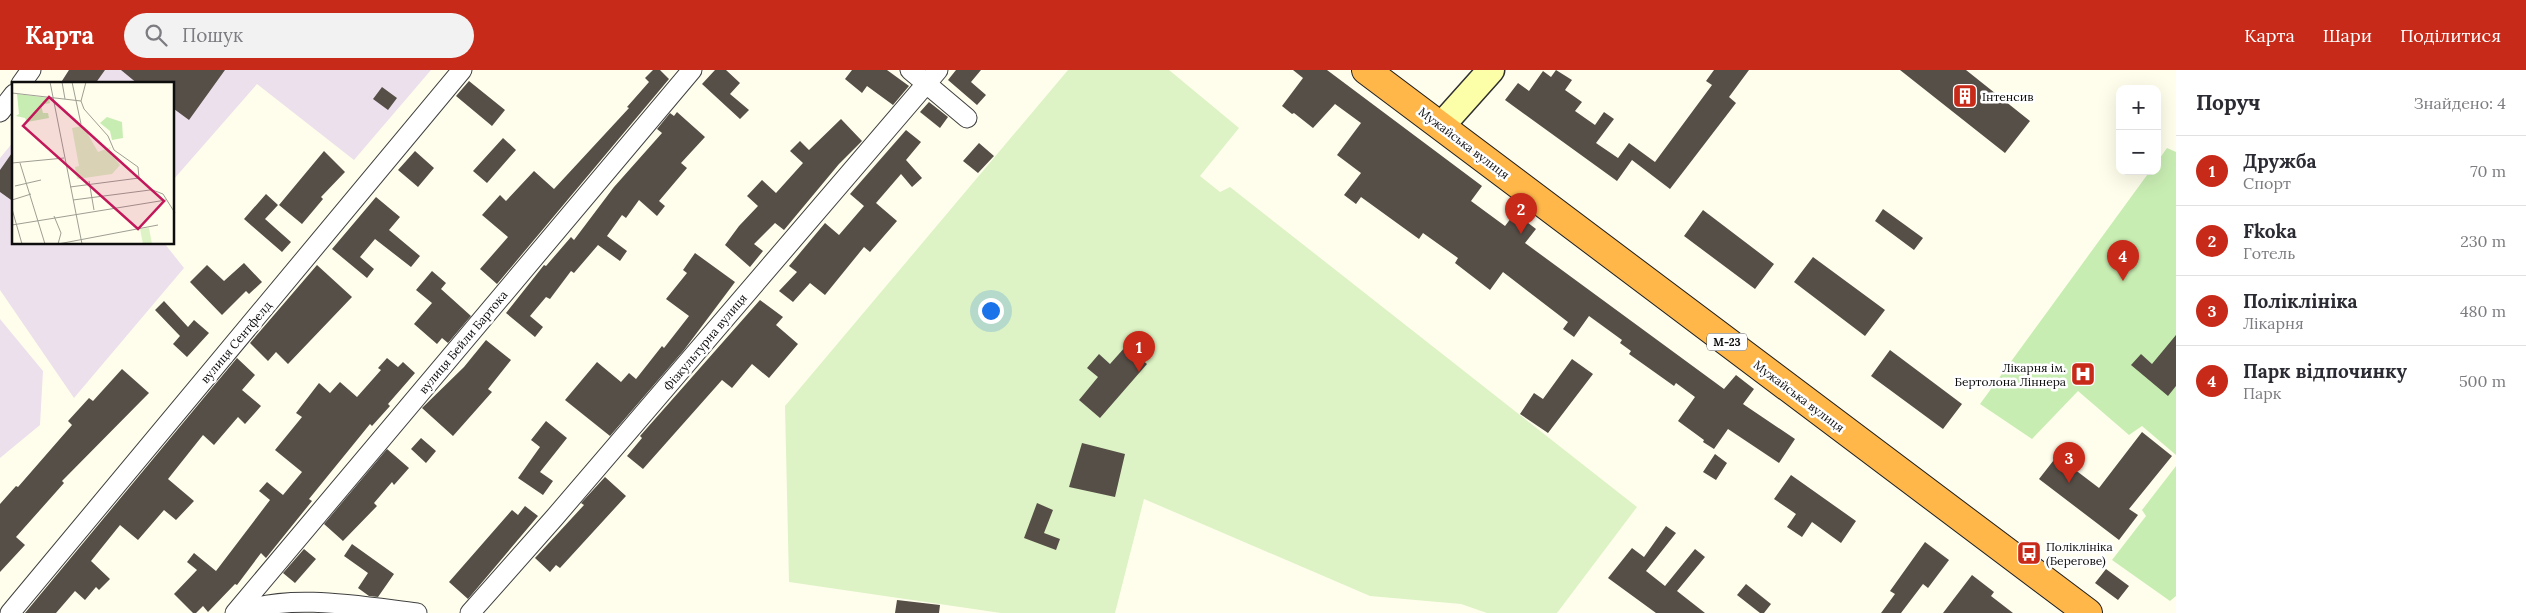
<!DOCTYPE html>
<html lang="uk">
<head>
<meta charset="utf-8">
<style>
  :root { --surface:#fff; --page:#f2f2f3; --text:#2b2b33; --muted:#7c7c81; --line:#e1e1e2; --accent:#c82a19 }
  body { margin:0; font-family:Lora,serif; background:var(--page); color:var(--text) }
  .controls { position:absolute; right:15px; top:15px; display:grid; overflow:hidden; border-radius:10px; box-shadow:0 5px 20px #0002 }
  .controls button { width:45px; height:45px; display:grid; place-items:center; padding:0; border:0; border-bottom:1px solid var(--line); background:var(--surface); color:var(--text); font:25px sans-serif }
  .you { position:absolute; left:990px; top:240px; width:18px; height:18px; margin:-12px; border:4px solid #fff; border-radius:50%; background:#1a73e8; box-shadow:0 0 0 8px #1a73e833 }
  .badge { display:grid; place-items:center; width:32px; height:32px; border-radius:50%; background:var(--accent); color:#fff; font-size:16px; font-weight:700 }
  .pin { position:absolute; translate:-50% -41px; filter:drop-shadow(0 1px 2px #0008) }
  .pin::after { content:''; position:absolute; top:26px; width:18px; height:15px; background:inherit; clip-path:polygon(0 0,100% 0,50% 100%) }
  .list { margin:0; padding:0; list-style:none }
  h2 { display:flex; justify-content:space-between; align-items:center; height:65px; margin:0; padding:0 20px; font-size:21px }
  h2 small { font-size:16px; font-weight:400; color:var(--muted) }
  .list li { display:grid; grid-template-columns:32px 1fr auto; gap:15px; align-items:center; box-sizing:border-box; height:70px; padding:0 20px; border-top:1px solid var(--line) }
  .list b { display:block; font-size:19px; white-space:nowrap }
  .list p { margin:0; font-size:16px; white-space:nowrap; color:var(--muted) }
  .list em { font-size:16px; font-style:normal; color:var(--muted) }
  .icon { flex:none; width:28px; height:28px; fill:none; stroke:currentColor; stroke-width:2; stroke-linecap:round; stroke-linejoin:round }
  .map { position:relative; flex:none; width:2176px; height:543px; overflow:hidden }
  header { display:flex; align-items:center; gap:30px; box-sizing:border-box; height:70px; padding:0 25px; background:var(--accent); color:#fff }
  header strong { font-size:24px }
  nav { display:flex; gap:28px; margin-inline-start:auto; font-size:18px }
  .search { width:350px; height:45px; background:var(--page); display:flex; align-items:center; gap:12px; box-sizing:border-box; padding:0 18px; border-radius:28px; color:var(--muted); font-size:19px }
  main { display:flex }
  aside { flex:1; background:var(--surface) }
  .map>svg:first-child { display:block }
  .industrial { fill:#ece0ec }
  .green { fill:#c8edb2 }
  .pitch { fill:#ddf3c5 }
  .building { fill:#564f48 }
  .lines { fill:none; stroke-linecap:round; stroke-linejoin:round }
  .street-casing { stroke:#404040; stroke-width:21 }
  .secondary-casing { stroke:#2f2f2f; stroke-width:29 }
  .highway-casing { stroke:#1e1e1e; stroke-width:30 }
  .street { stroke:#fff; stroke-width:19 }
  .secondary { stroke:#fcffa7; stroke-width:26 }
  .highway { stroke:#ffb74a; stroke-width:28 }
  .labels { text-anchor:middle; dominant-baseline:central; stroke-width:5; stroke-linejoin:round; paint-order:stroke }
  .shield { fill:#fff; stroke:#565656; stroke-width:1 }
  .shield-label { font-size:11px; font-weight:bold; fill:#0d0d0d }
  .poi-label { font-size:12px; fill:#0d0d0d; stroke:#fff; text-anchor:start }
  .street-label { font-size:12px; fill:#0d0d0d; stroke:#fff }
  .inset-road { fill:none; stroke:#9e9e93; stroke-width:1 }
  .view { fill:#c2185b; fill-opacity:0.15; stroke:#c2185b; stroke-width:2.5 }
  .inset-edge { fill:none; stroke:#0d0d0d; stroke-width:2.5 }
</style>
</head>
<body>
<header>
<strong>Карта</strong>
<div class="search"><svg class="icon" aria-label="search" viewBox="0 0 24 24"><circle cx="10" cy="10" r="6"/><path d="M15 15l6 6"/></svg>Пошук</div>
<nav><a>Карта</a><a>Шари</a><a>Поділитися</a></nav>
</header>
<main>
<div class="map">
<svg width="2176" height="543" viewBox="0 0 2176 543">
  <rect width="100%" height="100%" fill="#fffeec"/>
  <path class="industrial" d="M69,0H431L354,90L257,14L174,109V14H60Z
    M14,71V174H165L184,198L74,328L0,220V88Z
    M0,249L43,301L40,355L0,388Z"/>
  <path class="green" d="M2167,78L2176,82V385L2142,356L2129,365L2078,321L2032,369L1980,334L2150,101H2157V92Z
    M2176,396V526L2170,531L2112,490L2146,446L2142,440Z"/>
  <path class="pitch" d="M1068,0H1169L1239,58L1200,106L1220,122L1230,117L1637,437L1557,543H1487L1461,534L1370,526L1144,429L1115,543H1001L789,512L785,336Z"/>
  <path class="building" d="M69,0H105L95,14H60Z
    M121,0H225L189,50L174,39V14H138Z
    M653,0H660L669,9L497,214L480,199L508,167L482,145L500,125L506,131L534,101L554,119L629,38L627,37L649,12L645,8Z
    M715,0H726L740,13L730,24L749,40L740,49L702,14Z
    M852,0H887L909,16L893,35L867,16L862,23L845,9Z
    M956,0H981L971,12L986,25L977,35L948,10Z
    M1293,0H1327L1482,116L1471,131L1505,156L1515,143L1536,159L1525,173L1724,319L1736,305L1754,319L1743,334L1795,369L1779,393L1728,359L1714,379L1703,372L1704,370L1678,351L1695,327L1676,313L1674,316L1629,284L1631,281L1620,273L1622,270L1589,246L1574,267L1563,259L1568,252L1503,202L1490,220L1455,193L1458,188L1423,163L1419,169L1361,127L1356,134L1344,125L1361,103L1337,85L1361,53L1335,34L1313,58L1294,43L1292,44L1282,36L1303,8Z
    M1556,0L1572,10L1565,20L1582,32L1575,41L1595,55L1604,42L1614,49L1596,73L1618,88L1629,73L1655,92L1712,15L1706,11L1714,0H1749L1729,27L1736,33L1670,119L1632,90L1617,111L1505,30L1518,13L1529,21L1543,1L1551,7Z
    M1900,0H1966L2030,51L2005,83Z
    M469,11L505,40L492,56L456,26Z
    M382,17L397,28L388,40L373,29Z
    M929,32L948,47L940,58L920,42Z
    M677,42L705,67L681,93L687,98L659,131L665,136L657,146L639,130L626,148L622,145L607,166L627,181L620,191L598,175L574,203L571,201L550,229L546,227L530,246L543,257L535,267L506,243L544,195L546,196L571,167L574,170L614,117L662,63L657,59L670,43L674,46Z
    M841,49L862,71L839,94L784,160L775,153L754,174L763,181L750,197L725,175L739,156L758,136L747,126L762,110L776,123L803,93L790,81L800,71L809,80Z
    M906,60L921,72L906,90L922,108L912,117L901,104L876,133L897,151L870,182L864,177L825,225L810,213L793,232L779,221L797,202L789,196L825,153L839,165L864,136L850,124Z
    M503,68L516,80L487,113L473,101Z
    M979,73L994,86L978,103L963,91Z
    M14,80V132L0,122V100Z
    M324,81L345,102L321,127L323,129L302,154L279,135Z
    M415,81L434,98L418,117L398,100Z
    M266,124L278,135L265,149L291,172L282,182L244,149Z
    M376,127L400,147L389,160L420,186L411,197L375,169L360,187L374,199L367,208L332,179Z
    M1883,139L1923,168L1914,180L1875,151Z
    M1703,140L1774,194L1755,219L1684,166Z
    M695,183L735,212L684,280L610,366L565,330L597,292L621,312L629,303L636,309L662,276L664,278L689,246L666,229L687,203L683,200Z
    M1813,187L1885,240L1865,266L1794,212Z
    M244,193L262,212L249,224L246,221L222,245L190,212L207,195L224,211Z
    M317,195L352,227L288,294L276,282L268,291L250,273Z
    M432,201L446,213L441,219L471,246L448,273L442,268L437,274L414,254L432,233L416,220Z
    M760,230L783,247L776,255L798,274L769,308L752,294L732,318L722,310L643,399L627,386L642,368L640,366Z
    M164,231L188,257L194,250L209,263L187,287L173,274L180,266L155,240Z
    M2176,265V316L2168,326L2131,295L2141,284L2152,294Z
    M486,270L511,290L488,319L492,322L453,366L422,338L464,297Z
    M1126,276L1147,294L1100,348L1079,330L1098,307L1087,298L1099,284L1110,294Z
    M1890,280L1962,334L1943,359L1871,306Z
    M237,288L255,305L242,320L261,336L245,354L238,347L214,375L203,365L168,409L194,431L176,450L164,440L138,470L120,455L91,491L110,509L99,520L96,517L85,530L75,521L56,543H25Z
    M387,288L398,297L403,292L415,303L388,334L390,336L372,356L370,354L309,429L312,431L266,488L261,483L237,515L235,514L208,542L203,536L196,543H193L174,524L197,500L187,492L194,483L216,501L270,430L259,421L267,412L283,425L302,402L275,380L302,347L296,343L319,313L330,323L340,312L357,327L381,300L378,298Z
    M1572,289L1593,304L1548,363L1520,344L1534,323L1543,329Z
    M122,299L149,323L62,411L64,413L16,467L25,475L0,502V434L16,416L18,417L72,355L68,351L89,328L93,331Z
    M546,351L567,368L540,402L553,411L543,425L518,408L540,377L531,370Z
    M2142,362L2172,386L2129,439L2138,445L2119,470L2039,409L2057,386L2099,418Z
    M421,368L436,381L426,393L411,379Z
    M1082,373L1125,384L1115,427L1069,417Z
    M387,379L409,398L394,415L392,412L374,433L377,436L343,471L324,454Z
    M1715,384L1727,393L1716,410L1703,402Z
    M1791,405L1856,451L1841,473L1812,452L1802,467L1787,457L1796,444L1774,429Z
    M605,407L626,426L560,498L556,495L550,502L535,488L584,435L581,433Z
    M1037,433L1053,440L1044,463L1060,469L1056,480L1024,468Z
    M525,436L538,446L468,529L449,512L512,440L518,445Z
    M1666,456L1676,463L1646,501L1665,516L1695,479L1705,487L1677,521L1705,543H1656L1608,508L1632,478L1644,487Z
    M1925,472L1949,490L1928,518L1923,514L1901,543H1881L1895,524L1890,521Z
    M352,474L394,504L378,527L369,526L358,518L368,503L344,486Z
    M304,479L316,489L295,513L283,503Z
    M2106,499L2129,516L2118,530L2095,513Z
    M1972,505L1994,522L1991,526L2013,543H1943Z
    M1746,514L1771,534L1764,543H1760L1737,525Z
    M897,530L940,535L939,543H895Z"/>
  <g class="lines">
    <defs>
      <path id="street" d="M910,0L967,48
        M21,14L31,0
        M0,42L14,24
        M10,543L462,0
        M235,543L692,0
        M240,543C287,522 366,537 417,543
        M470,543L555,447L938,0"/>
      <path id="secondary" d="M1441,56L1491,0"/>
      <path id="highway" d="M1366,0L2088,543"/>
    </defs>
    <use href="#street" class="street-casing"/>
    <use href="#secondary" class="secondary-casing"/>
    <use href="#highway" class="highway-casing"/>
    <use href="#street" class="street"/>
    <use href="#secondary" class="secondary"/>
    <use href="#highway" class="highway"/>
  </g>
  <defs>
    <symbol id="building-square" viewBox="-11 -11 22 22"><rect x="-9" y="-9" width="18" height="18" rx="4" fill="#c82a19" stroke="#fff"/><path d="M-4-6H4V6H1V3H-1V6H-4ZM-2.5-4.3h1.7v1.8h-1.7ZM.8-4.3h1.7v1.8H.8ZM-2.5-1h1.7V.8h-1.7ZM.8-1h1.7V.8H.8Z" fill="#fff"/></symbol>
    <symbol id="hospital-square" viewBox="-11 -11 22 22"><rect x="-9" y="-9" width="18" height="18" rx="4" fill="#c82a19" stroke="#fff"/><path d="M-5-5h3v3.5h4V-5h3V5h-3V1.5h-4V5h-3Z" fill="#fff"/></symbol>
    <symbol id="bus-square" viewBox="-11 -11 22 22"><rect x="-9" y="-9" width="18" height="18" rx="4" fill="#c82a19" stroke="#fff"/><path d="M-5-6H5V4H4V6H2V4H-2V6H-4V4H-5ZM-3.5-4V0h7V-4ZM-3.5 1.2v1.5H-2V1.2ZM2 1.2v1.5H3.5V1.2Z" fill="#fff"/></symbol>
  </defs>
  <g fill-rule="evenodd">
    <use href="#building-square" x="1951" y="12" width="28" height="28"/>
    <use href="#hospital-square" x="2069" y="290" width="28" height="28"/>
    <use href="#bus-square" x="2015" y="469" width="28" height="28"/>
  </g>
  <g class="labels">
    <rect class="shield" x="1707" y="263.5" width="40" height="17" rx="4"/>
    <g class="shield-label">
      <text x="1727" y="272">М-23</text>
    </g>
    <g class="poi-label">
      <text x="1982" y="26">Інтенсив</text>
      <text x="2066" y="297" text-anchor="end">Лікарня ім.<tspan x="2066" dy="14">Бертолона Ліннера</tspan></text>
      <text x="2046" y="476">Поліклініка<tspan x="2046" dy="14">(Берегове)</tspan></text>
    </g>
    <g class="street-label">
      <text transform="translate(1464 73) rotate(37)">Мужайська вулиця</text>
      <text transform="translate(236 272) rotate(-50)">вулиця Сентфелд</text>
      <text transform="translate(463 272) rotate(-50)">вулиця Бейли Бартока</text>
      <text transform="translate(705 272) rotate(-50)">Фізкультурна вулиця</text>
      <text transform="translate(1799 326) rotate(37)">Мужайська вулиця</text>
    </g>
  </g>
  <g transform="translate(12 12)">
    <rect width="162" height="162" fill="#fffeec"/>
    <path d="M5,12L37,16L38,21L29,23L31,31H36L37,36L15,40L13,36L4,34L7,32ZM95,35L110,40L111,56L100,58L98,49L88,41Z" fill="#c8edb2"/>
    <path d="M71,44L86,70L99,65L97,69L108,83L100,92L65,97L63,85L67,84L60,46ZM137,146L140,162H131L128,147Z" fill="#ddf3c5"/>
    <path class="inset-road" d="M38,0L70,162M50,0L53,17M60,0L69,42M74,0L69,19L72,27L96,54L102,68L126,85L127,96L138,107L151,112L163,131M0,11L69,19M0,81L52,76M8,81L33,162M77,99L82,128M3,104L29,98M58,105L127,96M0,118L19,112M61,118L138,108M0,127L10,162M42,134L49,151L46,162M0,143L154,118M46,162L146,143"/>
    <path class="view" d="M37,15L152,119L126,147L11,44Z"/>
    <rect width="162" height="162" class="inset-edge"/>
  </g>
</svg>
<div class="controls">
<button>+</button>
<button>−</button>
</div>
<div class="you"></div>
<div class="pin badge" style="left:1139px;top:302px">1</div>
<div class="pin badge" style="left:1521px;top:164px">2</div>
<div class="pin badge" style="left:2069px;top:413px">3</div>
<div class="pin badge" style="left:2123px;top:211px">4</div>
</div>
<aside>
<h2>Поруч<small>Знайдено: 4</small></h2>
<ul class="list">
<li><span class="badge">1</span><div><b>Дружба</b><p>Спорт</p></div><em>70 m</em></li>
<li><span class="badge">2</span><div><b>Fkoka</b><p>Готель</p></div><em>230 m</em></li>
<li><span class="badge">3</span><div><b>Поліклініка</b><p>Лікарня</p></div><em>480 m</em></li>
<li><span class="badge">4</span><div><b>Парк відпочинку</b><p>Парк</p></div><em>500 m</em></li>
</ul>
</aside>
</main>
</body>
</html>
